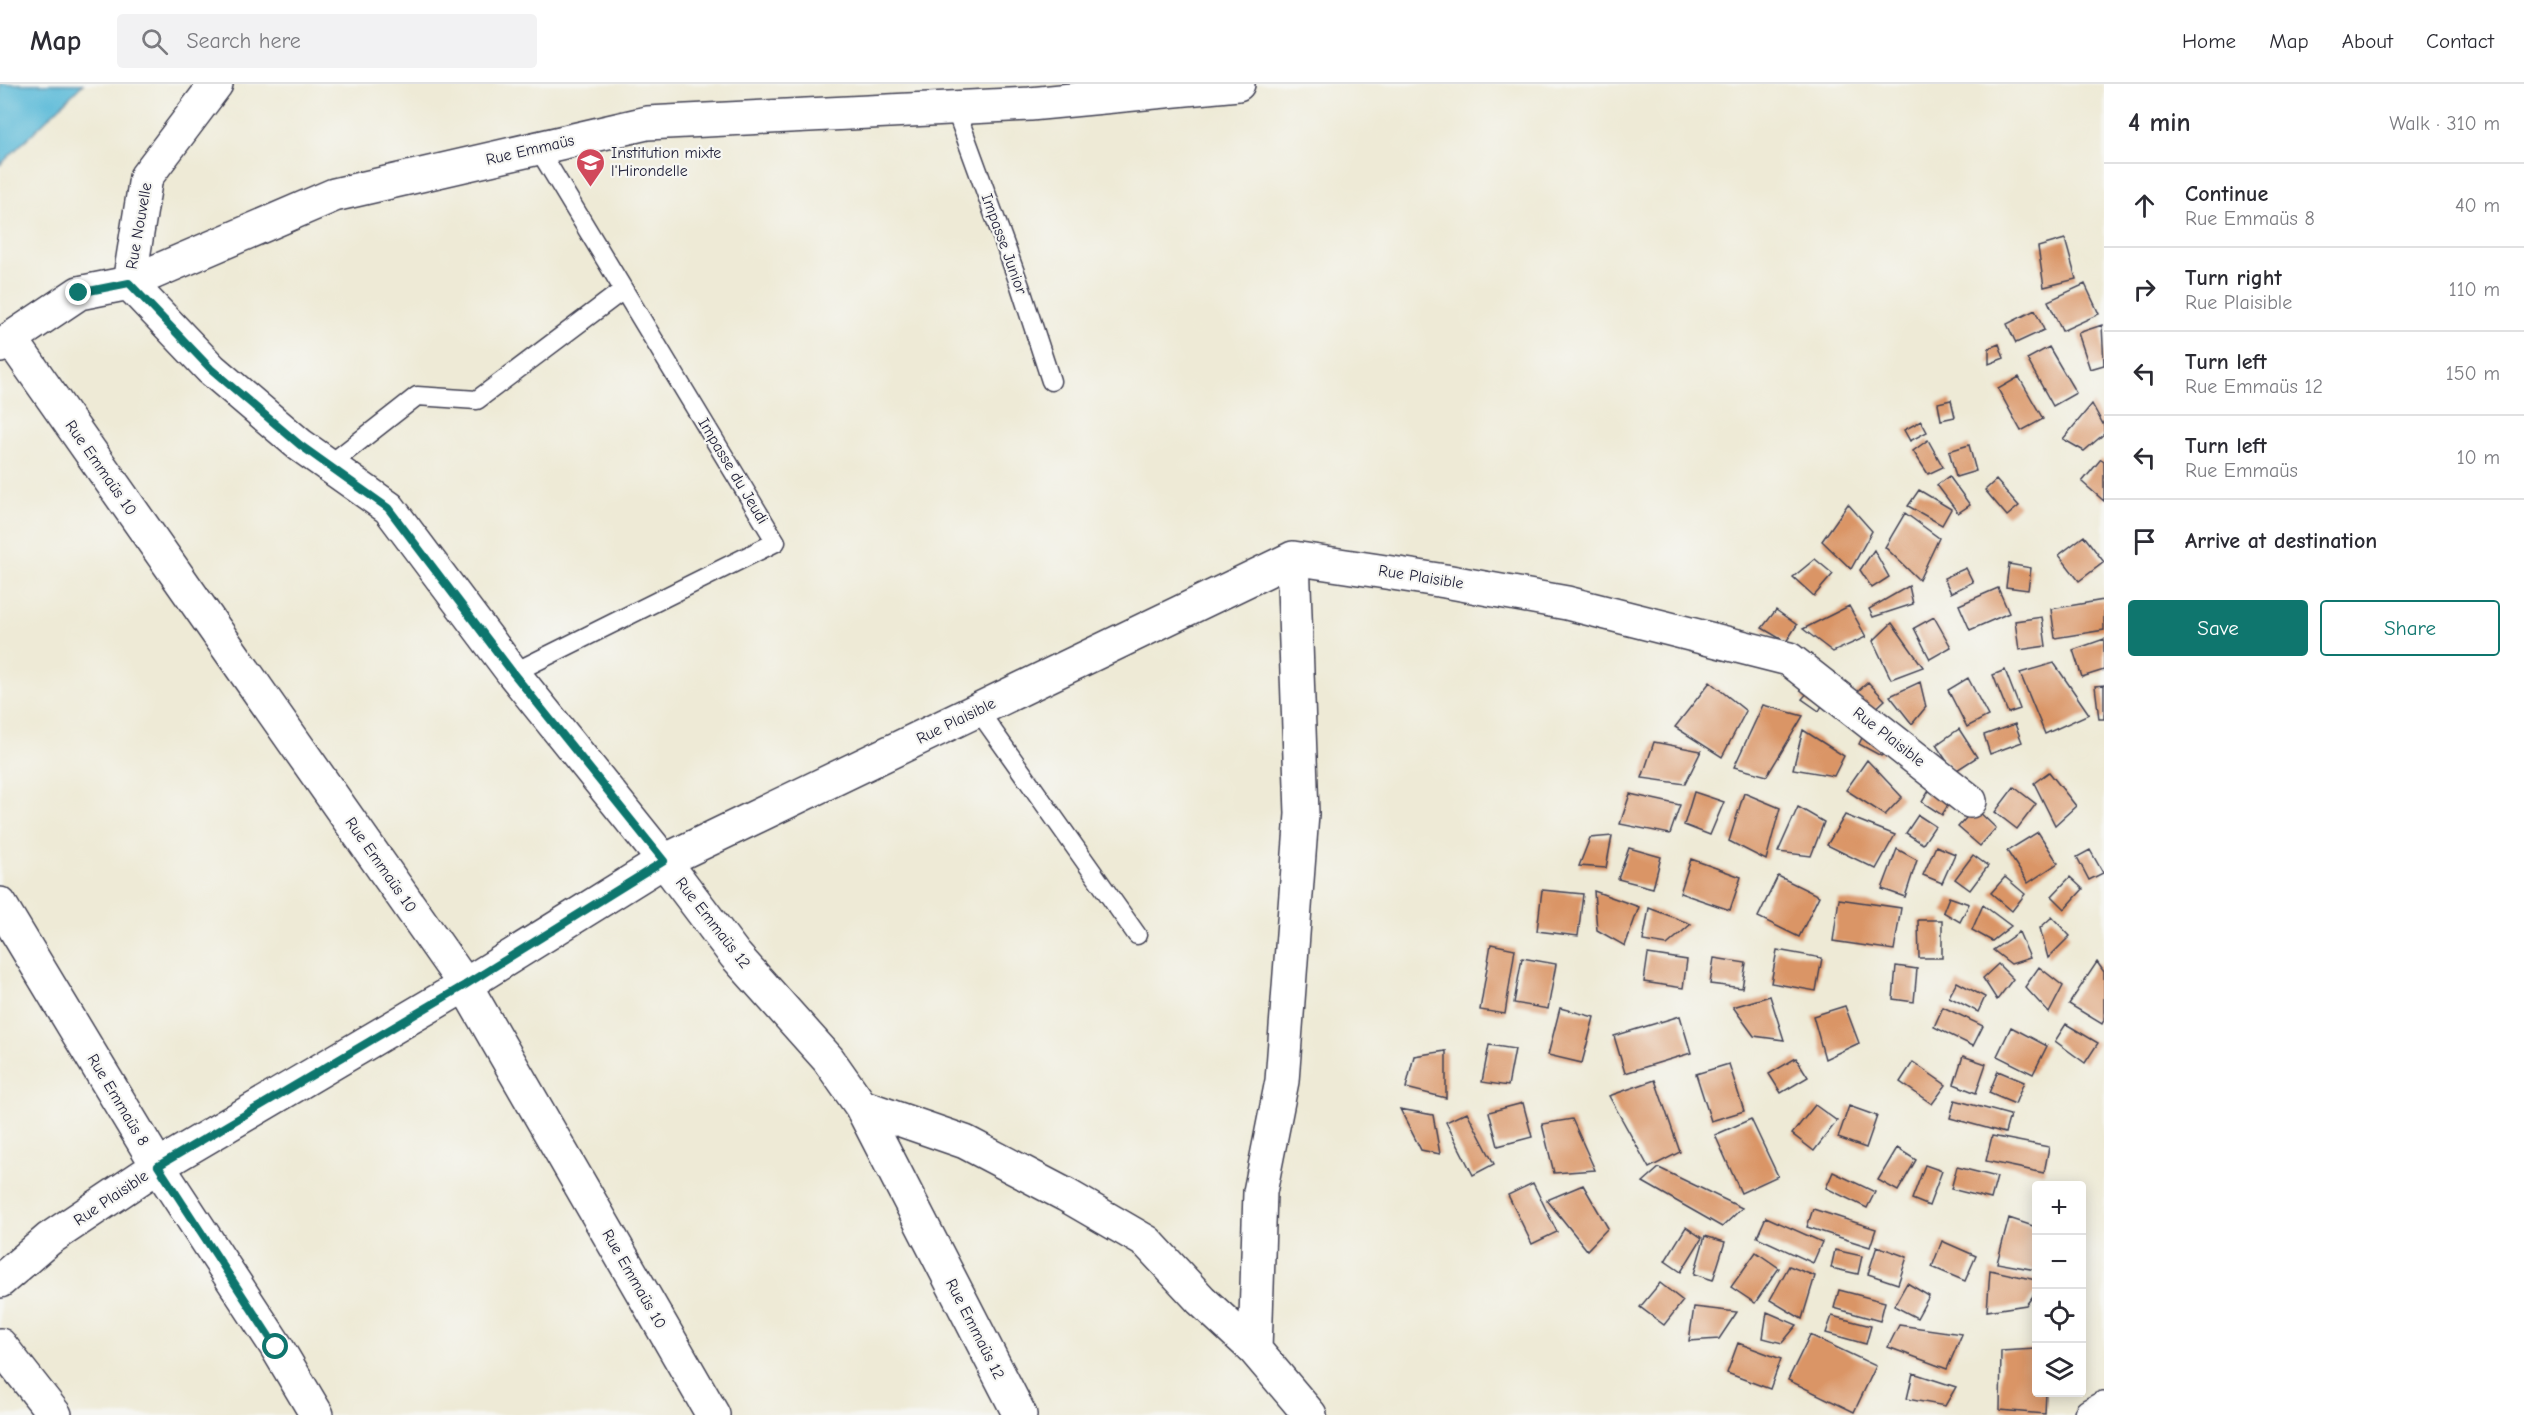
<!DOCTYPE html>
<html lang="en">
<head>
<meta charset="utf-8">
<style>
  :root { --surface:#fff; --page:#f2f2f3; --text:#2b2b33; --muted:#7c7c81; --line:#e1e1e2; --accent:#0f766e }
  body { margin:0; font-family:"Comic Neue",sans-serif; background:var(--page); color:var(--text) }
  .controls { position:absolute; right:18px; bottom:18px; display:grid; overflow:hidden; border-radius:6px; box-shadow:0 3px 15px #0003 }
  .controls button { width:54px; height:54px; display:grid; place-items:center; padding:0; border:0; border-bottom:2px solid var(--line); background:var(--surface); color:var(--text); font:30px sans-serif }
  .stop { position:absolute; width:18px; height:18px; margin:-14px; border:4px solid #0f766e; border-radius:50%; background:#fff }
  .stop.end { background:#0f766e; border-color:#fff; box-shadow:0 2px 6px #0008 }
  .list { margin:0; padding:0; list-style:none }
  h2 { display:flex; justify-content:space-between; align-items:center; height:78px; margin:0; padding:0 24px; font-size:26px }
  h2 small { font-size:20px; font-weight:400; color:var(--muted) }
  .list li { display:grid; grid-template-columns:39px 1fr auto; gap:18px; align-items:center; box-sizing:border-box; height:84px; padding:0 24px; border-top:2px solid var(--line) }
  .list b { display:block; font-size:22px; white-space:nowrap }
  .list p { margin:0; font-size:20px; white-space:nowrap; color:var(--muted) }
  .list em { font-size:20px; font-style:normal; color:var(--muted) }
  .actions { display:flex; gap:12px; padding:18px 24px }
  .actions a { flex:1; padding:14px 0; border:2px solid var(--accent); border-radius:6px; text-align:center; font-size:21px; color:var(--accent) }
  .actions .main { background:var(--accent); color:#fff }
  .icon { flex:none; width:33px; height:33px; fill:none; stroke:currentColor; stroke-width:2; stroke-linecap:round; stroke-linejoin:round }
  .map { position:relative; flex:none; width:2104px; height:1331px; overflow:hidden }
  header { display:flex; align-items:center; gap:36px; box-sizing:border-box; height:84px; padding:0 30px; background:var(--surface); border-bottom:2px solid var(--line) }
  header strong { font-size:28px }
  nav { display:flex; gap:33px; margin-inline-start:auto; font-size:21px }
  .search { width:420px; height:54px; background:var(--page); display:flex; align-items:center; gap:15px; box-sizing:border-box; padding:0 21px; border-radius:6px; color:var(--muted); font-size:22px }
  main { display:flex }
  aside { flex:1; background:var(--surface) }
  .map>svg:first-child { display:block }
  .water { fill:#5abad8; stroke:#3e6e8a; stroke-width:1.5 }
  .building { fill:#da9566 }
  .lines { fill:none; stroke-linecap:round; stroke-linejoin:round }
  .lane-casing { stroke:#414052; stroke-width:21 }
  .street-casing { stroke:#414052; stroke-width:36 }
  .lane { stroke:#fff; stroke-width:18 }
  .street { stroke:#fff; stroke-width:33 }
  .route { stroke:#0f766e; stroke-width:8 }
  .labels { text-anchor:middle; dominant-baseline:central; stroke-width:4.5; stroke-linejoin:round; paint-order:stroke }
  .street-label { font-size:16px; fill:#22223b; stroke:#f6f6f2 }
  .poi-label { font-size:16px; fill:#22223b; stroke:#f6f6f2; text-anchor:start }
</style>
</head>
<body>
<header>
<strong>Map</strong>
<div class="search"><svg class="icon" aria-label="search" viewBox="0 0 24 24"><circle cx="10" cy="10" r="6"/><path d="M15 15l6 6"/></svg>Search here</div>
<nav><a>Home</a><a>Map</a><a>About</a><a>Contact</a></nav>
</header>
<main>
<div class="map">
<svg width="2104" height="1331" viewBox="0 0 2104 1331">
  <rect width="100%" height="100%" fill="#f6f6f2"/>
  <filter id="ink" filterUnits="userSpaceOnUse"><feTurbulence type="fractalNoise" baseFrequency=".0167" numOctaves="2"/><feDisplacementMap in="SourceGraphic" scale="12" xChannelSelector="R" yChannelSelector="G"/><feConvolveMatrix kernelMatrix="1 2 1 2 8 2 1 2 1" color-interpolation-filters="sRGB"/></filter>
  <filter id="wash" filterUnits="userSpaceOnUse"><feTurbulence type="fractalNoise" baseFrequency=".008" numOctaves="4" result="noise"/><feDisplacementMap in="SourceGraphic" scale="24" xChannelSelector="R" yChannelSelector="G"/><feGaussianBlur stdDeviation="1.35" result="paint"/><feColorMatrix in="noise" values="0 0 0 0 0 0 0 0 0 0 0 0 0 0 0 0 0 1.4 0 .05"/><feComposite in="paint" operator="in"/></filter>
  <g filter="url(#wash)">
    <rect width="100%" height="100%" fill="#eeead6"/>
    <path class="water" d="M0,0H83L0,81Z"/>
    <g id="blocks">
      <path class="building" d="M2065,155L2076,195L2044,203L2038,163Z
        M2085,200L2099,230L2062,247L2048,217Z
        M2035,226L2044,246L2016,259L2007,240Z
        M2102,241L2104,281L2090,285L2078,249Z
        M1999,260L2004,274L1989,280V264Z
        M2049,263L2076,309L2053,322L2027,275Z
        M2019,293L2043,335L2021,347L1998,305Z
        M1951,316L1955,333L1941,336L1938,319Z
        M2092,320L2104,342V350L2084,367L2063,355Z
        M1921,337L1927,348L1910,357L1904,346Z
        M1928,356L1943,383L1928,390L1913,367Z
        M1969,361L1976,387L1956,393L1949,367Z
        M2101,375L2104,377V417L2082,398Z
        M1949,392L1970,421L1958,429L1937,401Z
        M1996,396L2019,422L2007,432L1985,406Z
        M1919,406L1951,425L1942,441L1908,422Z
        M1848,420L1872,447L1851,485L1822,457Z
        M1905,429L1939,454L1919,496L1885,463Z
        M2084,452L2104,478L2079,497L2059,471Z
        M1874,466L1889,493L1872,504L1860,486Z
        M1815,475L1833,490L1814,512L1793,493Z
        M2009,480L2031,484L2028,506L2006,503Z
        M1966,484L1973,498L1951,509L1944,494Z
        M1909,502L1913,520L1873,533L1869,525Z
        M1998,504L2009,529L1970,546L1959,521Z
        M2104,516V546L2055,554L2051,525Z
        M1849,522L1866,553L1833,568L1803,545Z
        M1776,526L1797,541L1786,558L1762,544Z
        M1934,533L1951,563L1930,575L1914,544Z
        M2042,533L2046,562L2019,566L2015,537Z
        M1892,539L1923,583L1891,595L1873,557Z
        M2104,555V586L2082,593L2073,566Z
        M2054,579L2089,630L2045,650L2020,589Z
        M2005,586L2020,625L2008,629L1993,591Z
        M1968,594L1988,632L1967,643L1948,606Z
        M1710,598L1746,627L1722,673L1675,643Z
        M1868,598L1885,616L1871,629L1855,610Z
        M1920,598L1926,623L1912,640L1890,612Z
        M2104,601V635H2099L2095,602Z
        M1809,607L1823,620L1819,627L1802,615Z
        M1763,621L1803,632L1767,692L1734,683Z
        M2015,640L2022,658L1990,670L1984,651Z
        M1959,645L1977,673L1954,688L1936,661Z
        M1803,646L1844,672L1834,692L1793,685Z
        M1864,650L1886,662L1881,672L1859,660Z
        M1654,658L1701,667L1685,700L1642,694Z
        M1867,676L1902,713L1885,731L1846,706Z
        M2049,688L2076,722L2055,741L2034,699Z
        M1933,700L1953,713L1942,731L1922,718Z
        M2014,703L2036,720L2017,745L1995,728Z
        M1694,708L1724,718L1710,751L1684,741Z
        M1744,709L1780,724L1766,776L1729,757Z
        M1630,710L1680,721L1670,750L1620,740Z
        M1798,723L1824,738L1811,772L1778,768Z
        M1975,724L1996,744L1980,762L1958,743Z
        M1845,731L1895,751L1876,785L1827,761Z
        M1918,731L1935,742L1923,760L1906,749Z
        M2038,748L2058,779L2028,799L2007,767Z
        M1612,752L1606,784L1579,782L1590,754Z
        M1936,762L1955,770L1942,799L1923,791Z
        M1629,764L1661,773L1653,804L1618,795Z
        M1897,765L1917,776L1905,813L1882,805Z
        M2090,766L2103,789L2089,796L2077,773Z
        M1973,771L1988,782L1970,806L1955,795Z
        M1691,775L1741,793L1730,826L1680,809Z
        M1778,792L1819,812L1799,853L1758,833Z
        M2005,793L2025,810L2012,827L1991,809Z
        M2070,793L2083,805L2065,825L2052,812Z
        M1542,806L1583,810L1578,852L1537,847Z
        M1594,807L1639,823L1625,862L1597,846Z
        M1949,813L1969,820L1960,838L1943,828Z
        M1839,815L1901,824L1894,866L1833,857Z
        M1983,821L2011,842L1992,857L1972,846Z
        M1649,824L1691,840L1667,861L1643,857Z
        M2052,833L2070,852L2048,874L2040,844Z
        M1918,836H1942V874H1919Z
        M2019,848L2030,874L2011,880L1993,866Z
        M1491,860L1515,865L1505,930L1480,926Z
        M1777,866L1822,874L1816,907L1771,899Z
        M1648,870L1687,876L1683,904L1644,898Z
        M1522,874L1556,880L1548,925L1514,919Z
        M1714,874L1746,879L1742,904L1710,900Z
        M2097,878L2104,888V936L2102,940L2069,920Z
        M1998,880L2013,895L1997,916L1983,894Z
        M1896,882L1917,885L1914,918L1893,915Z
        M2039,883L2063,902L2049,929L2025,903Z
        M1957,898L1985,913L1978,928L1949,913Z
        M1770,912L1784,956L1754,952L1733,923Z
        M1845,922L1859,959L1825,975L1813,932Z
        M1943,923L1983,942L1973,962L1934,943Z
        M1560,924L1594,933L1582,979L1548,971Z
        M1680,932L1691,969L1625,989L1614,952Z
        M2066,940L2098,959L2085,979L2055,957Z
        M2011,943L2047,962L2033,990L1997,972Z
        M1489,961L1515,965L1508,1002L1482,998Z
        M1446,967V1014L1406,1004L1414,972Z
        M1963,972L1986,980L1976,1009L1954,1000Z
        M1796,974L1808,993L1781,1009L1769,990Z
        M1913,978L1946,1001L1932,1020L1900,998Z
        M1729,980L1744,1027L1711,1037L1696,990Z
        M1998,987L2024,998L2015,1020L1989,1009Z
        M1655,996L1680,1068L1649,1084L1609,1012Z
        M1955,1016L2010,1031L2005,1049L1950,1034Z
        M1523,1019L1532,1053L1498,1062L1489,1028Z
        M1815,1021L1837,1037L1814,1067L1792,1050Z
        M1849,1022L1877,1032L1866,1064L1838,1054Z
        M1400,1025L1433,1031L1440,1070L1421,1066Z
        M1467,1028L1494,1080L1473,1091L1446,1038Z
        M1572,1035L1595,1086L1554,1089L1542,1040Z
        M1751,1035L1778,1092L1741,1109L1715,1051Z
        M1992,1052L2049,1063L2044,1089L1986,1077Z
        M1897,1064L1916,1076L1898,1107L1878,1096Z
        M1925,1081L1942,1087L1929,1122L1912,1115Z
        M1957,1083L1997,1093L1991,1115L1951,1105Z
        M1659,1084L1742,1124L1722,1143L1643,1098Z
        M1833,1088L1875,1108L1867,1124L1826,1104Z
        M1533,1099L1557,1148L1532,1160L1508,1111Z
        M1583,1101L1608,1144L1587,1166L1547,1116Z
        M1813,1125L1876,1145L1870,1163L1807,1143Z
        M1766,1133L1822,1158L1813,1179L1757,1153Z
        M2009,1134L2036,1143V1186L1997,1179Z
        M1686,1143L1702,1154L1681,1188L1665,1177Z
        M1705,1152L1725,1158L1713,1196L1694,1190Z
        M1942,1157L1976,1172L1965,1197L1932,1183Z
        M1877,1162L1907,1173L1898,1200L1868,1190Z
        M1835,1166L1862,1172L1858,1190L1831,1184Z
        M1756,1168L1779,1184L1755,1219L1731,1203Z
        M1789,1182L1815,1192L1802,1235L1770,1216Z
        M1990,1186L2036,1196V1208L2026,1221L1987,1227Z
        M1660,1199L1683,1217L1664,1241L1640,1223Z
        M1907,1199L1929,1212L1917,1234L1894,1222Z
        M1839,1206L1885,1218L1880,1237L1834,1224Z
        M1694,1223L1737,1228L1719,1255L1689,1257Z
        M1767,1228L1797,1241L1782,1259L1763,1254Z
        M1832,1232L1871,1242L1866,1260L1826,1249Z
        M1899,1241L1962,1250L1947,1285L1888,1263Z
        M1810,1251L1876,1282L1854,1328L1788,1296Z
        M1738,1259L1781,1275L1770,1305L1727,1289Z
        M2036,1265V1308H2046L2045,1330L2000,1326L2001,1267Z
        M1913,1289L1956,1303L1945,1322L1907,1315Z"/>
    </g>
  </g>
  <g filter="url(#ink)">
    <use href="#blocks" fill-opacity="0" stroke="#414052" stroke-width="1.5"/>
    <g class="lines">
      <defs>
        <path id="lane" d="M955,24L1020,202L1051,297
          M329,381L417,312L477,316L623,206
          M513,589L776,458L538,64
          M978,626L1137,851"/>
        <path id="street" d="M216,0L146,93L129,199L211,285L300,361L389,424L513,589L664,777L735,871L828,975L861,1022L1020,1331
          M11,255L465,901L713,1331
          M0,262L79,209L129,199L334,111L647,39L1030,20L1238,0
          M0,820L158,1082L276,1262L317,1331
          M861,1022L965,1058L1066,1111L1147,1158L1201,1216L1255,1266L1310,1331
          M0,1197L49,1155L158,1082L465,901L664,777L1293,474L1445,497L1567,519L1789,575L1970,717
          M0,1261L55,1331
          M1255,1266L1260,1108L1282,997L1302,730L1293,474
          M2091,1331L2104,1324"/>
      </defs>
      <use href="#lane" class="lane-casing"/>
      <use href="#street" class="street-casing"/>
      <use href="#lane" class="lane"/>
      <use href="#street" class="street"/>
    </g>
  </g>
  <g class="lines" filter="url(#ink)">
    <path class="route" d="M79,209L129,199L211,285L300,361L388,424L513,589L664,777L465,901L158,1082L276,1263"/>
  </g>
  <defs>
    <symbol id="school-pin" viewBox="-11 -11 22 30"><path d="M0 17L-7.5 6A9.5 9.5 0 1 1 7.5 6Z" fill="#d1495b" stroke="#f6f6f2"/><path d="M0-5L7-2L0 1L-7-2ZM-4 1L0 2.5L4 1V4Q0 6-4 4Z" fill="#fff"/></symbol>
  </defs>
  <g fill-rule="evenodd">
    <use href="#school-pin" x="574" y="62" width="33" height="45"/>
  </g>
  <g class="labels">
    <g class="street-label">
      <text transform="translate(530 66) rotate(-13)">Rue Emmaüs</text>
      <text transform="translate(139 142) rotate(-80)">Rue Nouvelle</text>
      <text transform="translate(1004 160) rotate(70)">Impasse Junior</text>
      <text transform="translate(101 384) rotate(55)">Rue Emmaüs 10</text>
      <text transform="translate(733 387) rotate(59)">Impasse du Jeudi</text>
      <text transform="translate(1421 493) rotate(9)">Rue Plaisible</text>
      <text transform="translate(956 637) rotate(-26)">Rue Plaisible</text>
      <text transform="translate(1889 653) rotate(38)">Rue Plaisible</text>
      <text transform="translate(381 781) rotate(55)">Rue Emmaüs 10</text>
      <text transform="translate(713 839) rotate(52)">Rue Emmaüs 12</text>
      <text transform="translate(118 1016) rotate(59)">Rue Emmaüs 8</text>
      <text transform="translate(111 1114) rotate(-34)">Rue Plaisible</text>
      <text transform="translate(634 1195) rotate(60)">Rue Emmaüs 10</text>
      <text transform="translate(975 1245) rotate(63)">Rue Emmaüs 12</text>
    </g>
    <g class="poi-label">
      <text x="611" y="69">Institution mixte<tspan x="611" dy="18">l'Hirondelle</tspan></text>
    </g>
  </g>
</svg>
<div class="controls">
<button>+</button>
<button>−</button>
<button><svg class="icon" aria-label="locate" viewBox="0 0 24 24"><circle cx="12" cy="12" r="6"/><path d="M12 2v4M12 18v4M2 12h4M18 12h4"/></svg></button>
<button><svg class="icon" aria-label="layers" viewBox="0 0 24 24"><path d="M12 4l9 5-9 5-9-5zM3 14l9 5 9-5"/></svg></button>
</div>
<div class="stop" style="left:276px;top:1263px"></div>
<div class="stop end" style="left:79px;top:209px"></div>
</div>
<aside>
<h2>4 min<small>Walk · 310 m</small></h2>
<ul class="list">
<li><svg class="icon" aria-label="ahead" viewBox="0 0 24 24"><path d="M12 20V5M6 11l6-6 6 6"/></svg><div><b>Continue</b><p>Rue Emmaüs 8</p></div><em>40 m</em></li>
<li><svg class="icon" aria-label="right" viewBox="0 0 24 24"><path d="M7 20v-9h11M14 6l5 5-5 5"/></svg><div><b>Turn right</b><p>Rue Plaisible</p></div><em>110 m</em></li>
<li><svg class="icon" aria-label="left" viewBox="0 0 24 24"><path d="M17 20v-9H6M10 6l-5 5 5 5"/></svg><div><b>Turn left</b><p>Rue Emmaüs 12</p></div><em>150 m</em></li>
<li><svg class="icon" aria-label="left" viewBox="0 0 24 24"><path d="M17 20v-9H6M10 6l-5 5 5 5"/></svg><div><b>Turn left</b><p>Rue Emmaüs</p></div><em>10 m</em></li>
<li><svg class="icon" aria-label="arrive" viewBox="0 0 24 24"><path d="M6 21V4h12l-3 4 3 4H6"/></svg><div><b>Arrive at destination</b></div></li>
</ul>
<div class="actions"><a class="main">Save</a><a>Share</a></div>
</aside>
</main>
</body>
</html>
